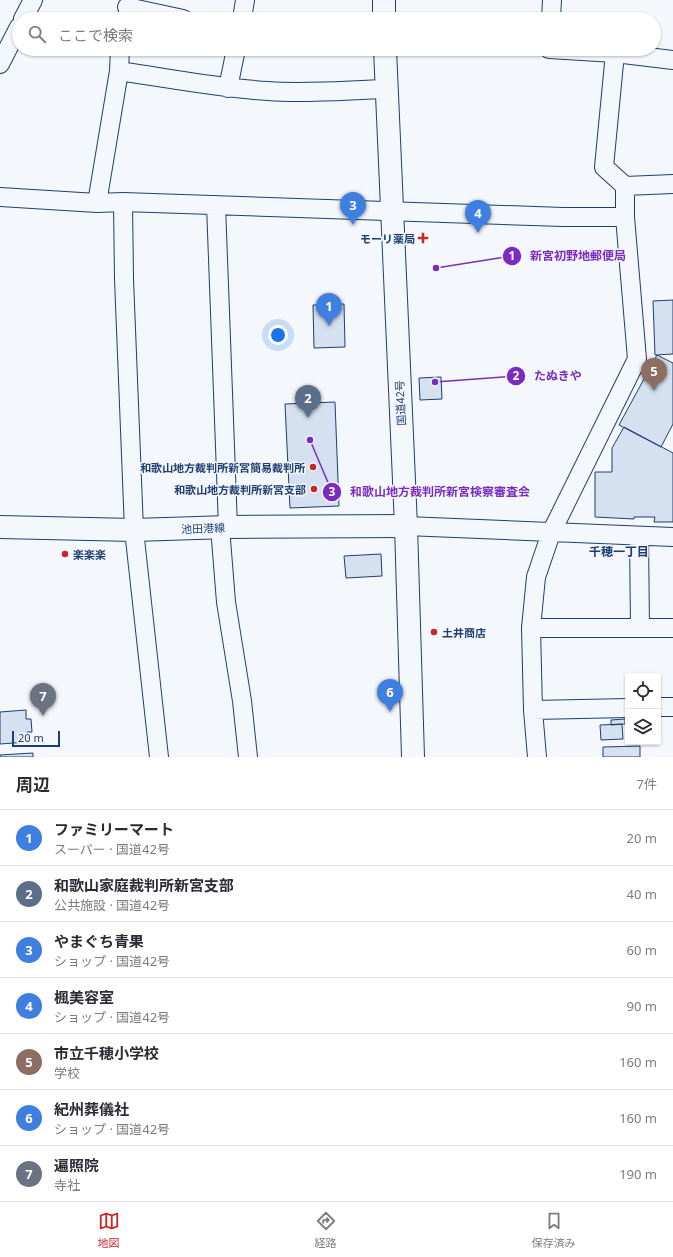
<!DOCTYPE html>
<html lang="ja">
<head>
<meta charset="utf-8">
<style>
  :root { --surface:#fff; --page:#f2f2f3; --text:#2b2b33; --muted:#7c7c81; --line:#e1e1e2; --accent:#c62828 }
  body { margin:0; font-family:"Noto Sans","Noto Sans JP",sans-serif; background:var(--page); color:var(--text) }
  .controls { position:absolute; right:12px; bottom:12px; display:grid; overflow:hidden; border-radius:4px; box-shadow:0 1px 3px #0004 }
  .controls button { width:36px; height:36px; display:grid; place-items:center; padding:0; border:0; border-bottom:1px solid var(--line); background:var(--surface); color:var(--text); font:20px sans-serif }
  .scale { position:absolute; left:12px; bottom:10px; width:48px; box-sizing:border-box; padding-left:4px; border:2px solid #1d3f73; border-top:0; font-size:11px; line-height:14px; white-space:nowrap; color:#1d3f73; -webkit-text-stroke:3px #f4f7fb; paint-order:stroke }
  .you { position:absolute; left:278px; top:335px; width:14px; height:14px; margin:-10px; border:3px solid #fff; border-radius:50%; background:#1a73e8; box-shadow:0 0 0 6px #1a73e833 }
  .badge { display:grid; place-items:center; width:26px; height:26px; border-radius:50%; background:var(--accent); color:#fff; font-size:13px; font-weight:700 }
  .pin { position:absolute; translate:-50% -33px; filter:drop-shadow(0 1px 2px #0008) }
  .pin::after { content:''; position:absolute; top:21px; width:14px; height:12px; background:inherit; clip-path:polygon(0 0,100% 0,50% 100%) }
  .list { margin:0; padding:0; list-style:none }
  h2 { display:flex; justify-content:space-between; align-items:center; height:52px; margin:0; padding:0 16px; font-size:17px }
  h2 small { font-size:13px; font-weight:400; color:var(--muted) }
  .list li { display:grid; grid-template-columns:26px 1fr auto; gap:12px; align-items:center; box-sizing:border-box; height:56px; padding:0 16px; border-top:1px solid var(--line) }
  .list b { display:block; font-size:15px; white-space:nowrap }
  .list p { margin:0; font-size:13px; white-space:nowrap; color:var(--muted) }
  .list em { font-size:13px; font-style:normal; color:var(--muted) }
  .icon { flex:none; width:22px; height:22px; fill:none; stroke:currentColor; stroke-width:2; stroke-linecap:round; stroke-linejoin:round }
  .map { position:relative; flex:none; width:673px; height:757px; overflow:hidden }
  .search { position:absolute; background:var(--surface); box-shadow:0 1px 3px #0004; left:12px; right:12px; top:12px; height:44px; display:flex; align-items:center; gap:10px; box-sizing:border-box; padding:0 14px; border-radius:22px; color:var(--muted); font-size:15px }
  .sheet { height:444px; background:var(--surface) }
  nav { display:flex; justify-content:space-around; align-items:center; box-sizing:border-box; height:56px; border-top:1px solid var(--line); background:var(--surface); font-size:11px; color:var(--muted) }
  nav a { display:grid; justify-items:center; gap:2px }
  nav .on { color:var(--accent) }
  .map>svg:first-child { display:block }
  .building { fill:#d5e0f0; stroke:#1d3f73 }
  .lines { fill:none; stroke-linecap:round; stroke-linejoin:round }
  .minor-casing { stroke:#1d3f73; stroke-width:20 }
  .major-casing { stroke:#1d3f73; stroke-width:24 }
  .highway-casing { stroke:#1d3f73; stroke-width:24 }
  .minor { stroke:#f4f7fb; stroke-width:18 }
  .major { stroke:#f4f7fb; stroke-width:22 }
  .highway { stroke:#f4f7fb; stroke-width:22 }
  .poi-dot { fill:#c62828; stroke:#f4f7fb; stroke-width:1.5 }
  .labels { text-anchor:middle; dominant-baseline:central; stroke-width:3; stroke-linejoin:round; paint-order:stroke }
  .poi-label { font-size:11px; font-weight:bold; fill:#1d3f73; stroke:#f4f7fb; text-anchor:end }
  .street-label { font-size:11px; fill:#1d3f73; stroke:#f4f7fb }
  .neighbourhood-label { font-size:12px; font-weight:bold; fill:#1d3f73; stroke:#f4f7fb }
  .leader { fill:none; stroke:#7b2cbf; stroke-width:1.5 }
  .callout-dot { fill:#7b2cbf; stroke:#f4f7fb; stroke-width:1.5 }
  .mark-label { font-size:12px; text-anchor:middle; font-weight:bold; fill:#fff }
  .callout-label { font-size:12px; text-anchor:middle; font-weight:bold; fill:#7b2cbf; stroke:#f4f7fb; stroke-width:3; stroke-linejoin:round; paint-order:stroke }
</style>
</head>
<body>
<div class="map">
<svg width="673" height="757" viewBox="0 0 673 757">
  <rect width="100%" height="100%" fill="#f4f7fb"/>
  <path class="building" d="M673,300V354L655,355L653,301Z
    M344,304L345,347L314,348L313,305Z
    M657,355L673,363V424L661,447L619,425Z
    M441,377L442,399L420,400L419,378Z
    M335,402L339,506L290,508L285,404Z
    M624,427L673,453V522H654L655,517H634V519L595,517V472H612V448Z
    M381,554L382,576L346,578L344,556Z
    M26,710V719H31L32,732H27L28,742L0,744V712Z
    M625,719V724L611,725V720Z
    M622,724L623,739L601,740L600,725Z
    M640,746V757H603V747Z
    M33,753V757H0V755Z"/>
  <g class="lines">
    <defs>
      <path id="minor" d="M127,7L183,19
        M23,19L33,0
        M242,19L245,0
        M551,19L552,0
        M549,49L615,53L673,60
        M615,53L604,167L625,186L673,184
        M0,64L19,27
        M119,71C168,78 218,88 268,91C307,94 347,90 387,89
        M228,88L236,49
        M0,197L97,203L123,202L563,217H625
        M123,202L124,279L134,530L159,757
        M97,203L119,71L120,49
        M216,205L228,527
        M406,526L673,537
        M220,527L226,602L242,701L248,757
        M639,537L640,628
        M531,628H673
        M658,707H673
        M533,710L628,708
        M537,757L533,710L531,628L536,577L551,533L637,359L625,217V186"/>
      <path id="major" d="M0,527L134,530L228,527L406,526"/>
      <path id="highway" d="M384,0V19
        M385,49L406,526L413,757"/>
    </defs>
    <use href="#minor" class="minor-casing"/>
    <use href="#major" class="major-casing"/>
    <use href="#highway" class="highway-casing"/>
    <use href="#minor" class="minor"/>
    <use href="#major" class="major"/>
    <use href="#highway" class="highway"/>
  </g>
  <g class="poi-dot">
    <path d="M421 232h4v4h4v4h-4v4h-4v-4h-4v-4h4z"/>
    <circle cx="313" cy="467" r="4"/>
    <circle cx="314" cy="489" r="4"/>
    <circle cx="65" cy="554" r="4"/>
    <circle cx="434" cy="632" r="4"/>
  </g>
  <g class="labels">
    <g class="poi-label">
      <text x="415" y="238">モーリ薬局</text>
      <text x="305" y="467">和歌山地方裁判所新宮簡易裁判所</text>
      <text x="306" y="489">和歌山地方裁判所新宮支部</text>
      <text x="73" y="554" text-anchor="start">楽楽楽</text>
      <text x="442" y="632" text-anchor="start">土井商店</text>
    </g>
    <g class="street-label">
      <text transform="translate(400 403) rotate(-93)">国道42号</text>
      <text transform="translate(203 528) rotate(-2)">池田港線</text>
    </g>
    <g class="neighbourhood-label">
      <text x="619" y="551">千穂一丁目</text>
    </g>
  </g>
  <path class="leader" d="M436 268L512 256M435 382L516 376M310 440L332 492"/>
  <g class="callout-dot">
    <circle cx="436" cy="268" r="4"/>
    <circle cx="435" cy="382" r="4"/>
    <circle cx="310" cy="440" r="4"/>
    <circle cx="512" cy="256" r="10"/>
    <circle cx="516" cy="376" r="10"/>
    <circle cx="332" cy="492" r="10"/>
  </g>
  <g class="mark-label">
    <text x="512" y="260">1</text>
    <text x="516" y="380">2</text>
    <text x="332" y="496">3</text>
  </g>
  <g class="callout-label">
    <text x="578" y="260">新宮初野地郵便局</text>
    <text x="558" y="380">たぬきや</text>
    <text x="440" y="496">和歌山地方裁判所新宮検察審査会</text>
  </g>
</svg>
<div class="controls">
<button><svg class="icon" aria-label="locate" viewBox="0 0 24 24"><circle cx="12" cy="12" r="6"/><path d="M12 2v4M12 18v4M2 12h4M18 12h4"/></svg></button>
<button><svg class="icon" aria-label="layers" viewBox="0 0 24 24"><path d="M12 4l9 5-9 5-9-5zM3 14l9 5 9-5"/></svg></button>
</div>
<div class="scale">20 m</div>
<div class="you"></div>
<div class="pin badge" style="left:329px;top:326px;background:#3f7fe0">1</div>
<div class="pin badge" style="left:308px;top:418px;background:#5c6f8a">2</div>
<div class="pin badge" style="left:353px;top:225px;background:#3f7fe0">3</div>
<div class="pin badge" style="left:478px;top:233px;background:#3f7fe0">4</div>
<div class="pin badge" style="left:654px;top:391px;background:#8d6e63">5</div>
<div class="pin badge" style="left:390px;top:712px;background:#3f7fe0">6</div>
<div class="pin badge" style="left:43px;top:716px;background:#6b7280">7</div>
<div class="search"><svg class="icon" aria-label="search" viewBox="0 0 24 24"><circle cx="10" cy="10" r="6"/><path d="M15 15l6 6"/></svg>ここで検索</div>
</div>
<section class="sheet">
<h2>周辺<small>7件</small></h2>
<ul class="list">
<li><span class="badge" style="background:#3f7fe0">1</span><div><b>ファミリーマート</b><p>スーパー · 国道42号</p></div><em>20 m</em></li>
<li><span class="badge" style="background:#5c6f8a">2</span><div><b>和歌山家庭裁判所新宮支部</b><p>公共施設 · 国道42号</p></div><em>40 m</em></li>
<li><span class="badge" style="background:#3f7fe0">3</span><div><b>やまぐち青果</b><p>ショップ · 国道42号</p></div><em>60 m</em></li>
<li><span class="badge" style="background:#3f7fe0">4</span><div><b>楓美容室</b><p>ショップ · 国道42号</p></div><em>90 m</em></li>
<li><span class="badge" style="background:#8d6e63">5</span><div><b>市立千穂小学校</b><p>学校</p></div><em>160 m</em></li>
<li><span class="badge" style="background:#3f7fe0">6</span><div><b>紀州葬儀社</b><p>ショップ · 国道42号</p></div><em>160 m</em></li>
<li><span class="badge" style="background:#6b7280">7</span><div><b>遍照院</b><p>寺社</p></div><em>190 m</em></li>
</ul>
</section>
<nav>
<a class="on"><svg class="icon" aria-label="map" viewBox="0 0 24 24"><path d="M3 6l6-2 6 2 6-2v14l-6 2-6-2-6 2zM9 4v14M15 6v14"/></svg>地図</a>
<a><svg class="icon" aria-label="directions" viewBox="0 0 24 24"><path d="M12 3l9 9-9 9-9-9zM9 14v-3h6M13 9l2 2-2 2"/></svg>経路</a>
<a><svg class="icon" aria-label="saved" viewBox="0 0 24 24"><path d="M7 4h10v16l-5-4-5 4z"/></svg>保存済み</a>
</nav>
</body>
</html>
